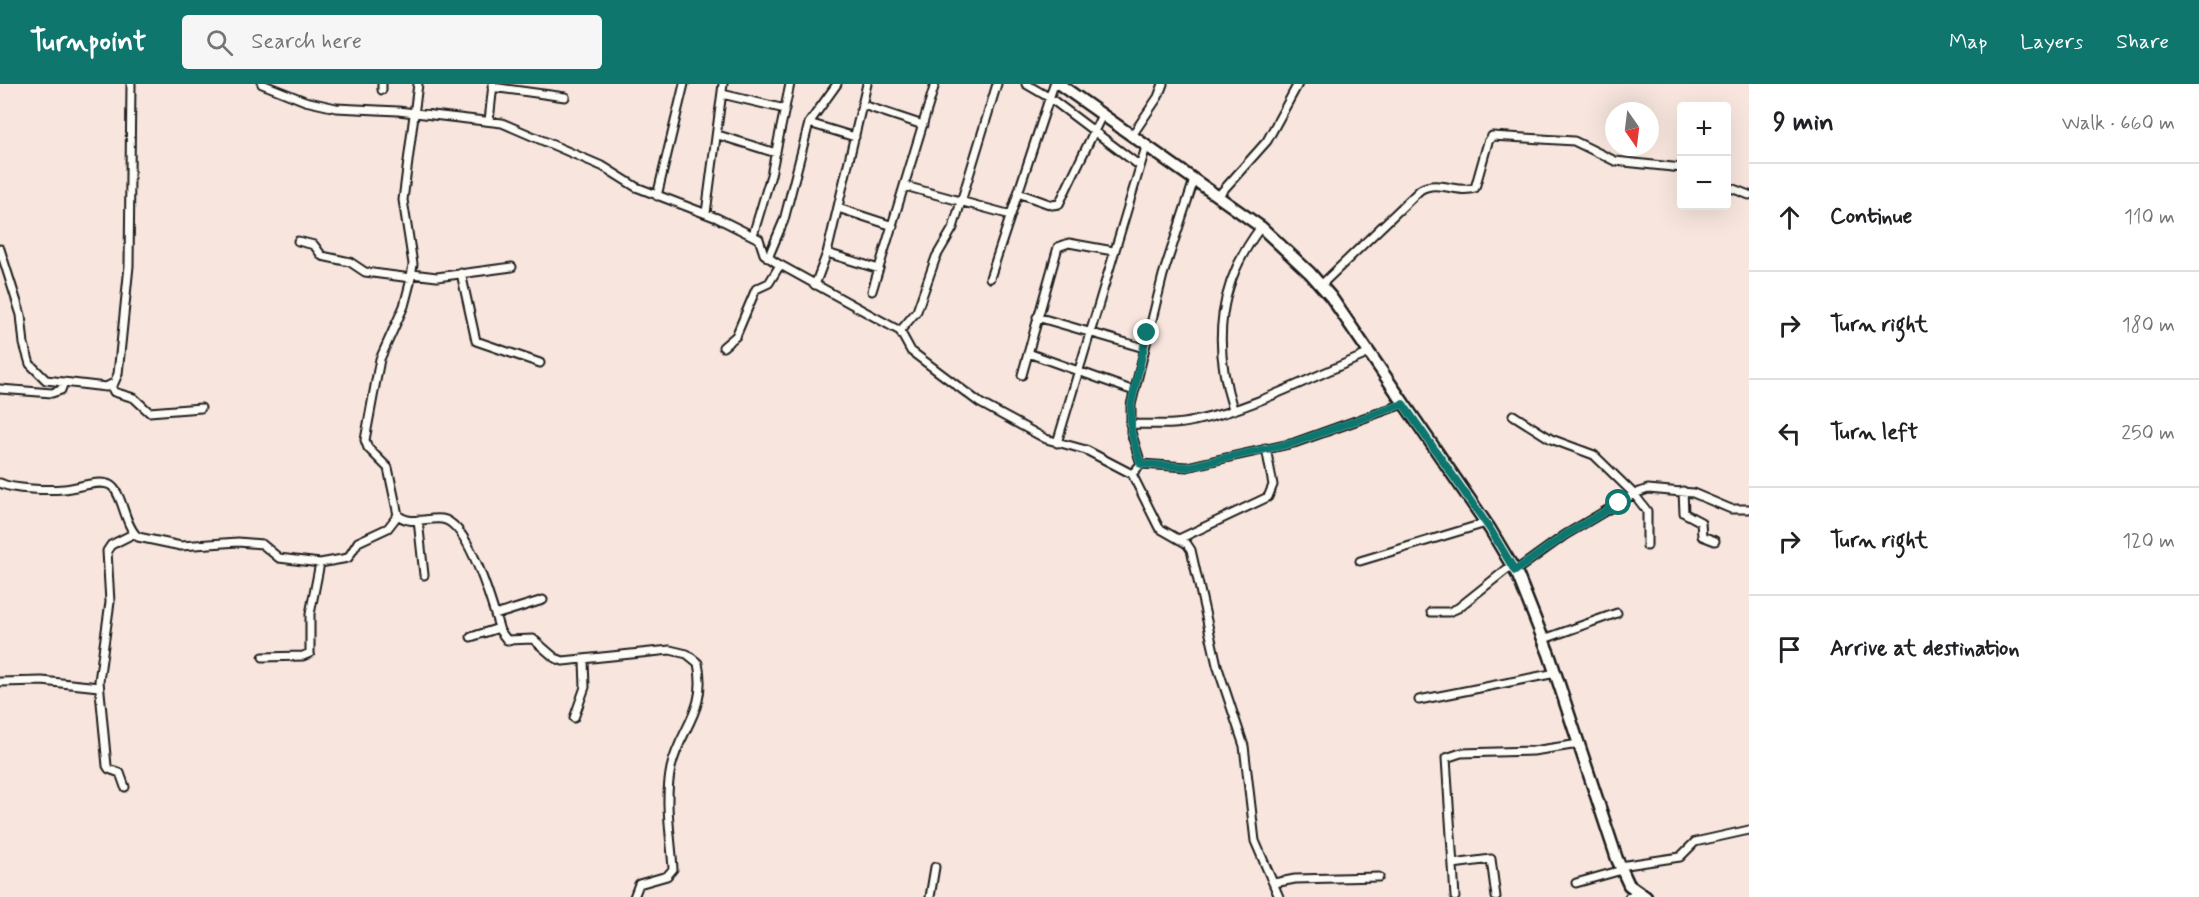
<!DOCTYPE html>
<html lang="en">
<head>
<meta charset="utf-8">
<style>
  :root { --surface:#fff; --page:#f6f6f6; --text:#202124; --muted:#757577; --line:#e0e0e0; --accent:#0f766e }
  body { margin:0; font-family:Mynerve,sans-serif; background:var(--page); color:var(--text) }
  .controls { position:absolute; right:18px; top:18px; display:grid; overflow:hidden; border-radius:6px; box-shadow:0 6px 24px #0002 }
  .controls button { width:54px; height:54px; display:grid; place-items:center; padding:0; border:0; border-bottom:2px solid var(--line); background:var(--surface); color:var(--text); font:30px sans-serif }
  .compass { position:absolute; left:1605px; top:18px; width:54px; height:54px; border-radius:50%; background:var(--surface); box-shadow:0 6px 24px #0002; rotate:166deg }
  .stop { position:absolute; width:18px; height:18px; margin:-14px; border:4px solid #0f766e; border-radius:50%; background:#fff }
  .stop.end { background:#0f766e; border-color:#fff; box-shadow:0 2px 6px #0008 }
  .list { margin:0; padding:0; list-style:none }
  h2 { display:flex; justify-content:space-between; align-items:center; height:78px; margin:0; padding:0 24px; font-size:26px }
  h2 small { font-size:20px; font-weight:400; color:var(--muted) }
  .list li { display:grid; grid-template-columns:39px 1fr auto; gap:18px; align-items:center; box-sizing:border-box; height:108px; padding:0 24px; border-top:2px solid var(--line) }
  .list b { display:block; font-size:22px; white-space:nowrap }
  .list em { font-size:20px; font-style:normal; color:var(--muted) }
  .icon { flex:none; width:33px; height:33px; fill:none; stroke:currentColor; stroke-width:2; stroke-linecap:round; stroke-linejoin:round }
  .map { position:relative; flex:none; width:1749px; height:813px; overflow:hidden }
  header { display:flex; align-items:center; gap:36px; box-sizing:border-box; height:84px; padding:0 30px; background:var(--accent); color:#fff }
  header strong { font-size:28px }
  nav { display:flex; gap:33px; margin-inline-start:auto; font-size:21px }
  .search { width:420px; height:54px; background:var(--page); display:flex; align-items:center; gap:15px; box-sizing:border-box; padding:0 21px; border-radius:6px; color:var(--muted); font-size:22px }
  main { display:flex }
  aside { flex:1; background:var(--surface) }
  .map>svg:first-child { display:block }
  .lines { fill:none; stroke-linecap:round; stroke-linejoin:round }
  .street-casing { stroke:#1c1c1c; stroke-width:11 }
  .secondary-casing { stroke:#1c1c1c; stroke-width:15 }
  .street { stroke:#fdfcf7; stroke-width:7 }
  .secondary { stroke:#fdfcf7; stroke-width:10 }
  .route { stroke:#0f766e; stroke-width:8 }
</style>
</head>
<body>
<header>
<strong>Turnpoint</strong>
<div class="search"><svg class="icon" aria-label="search" viewBox="0 0 24 24"><circle cx="10" cy="10" r="6"/><path d="M15 15l6 6"/></svg>Search here</div>
<nav><a>Map</a><a>Layers</a><a>Share</a></nav>
</header>
<main>
<div class="map">
<svg width="1749" height="813" viewBox="0 0 1749 813">
  <rect width="100%" height="100%" fill="#f8e6de"/>
  <filter id="ink" filterUnits="userSpaceOnUse"><feTurbulence type="fractalNoise" baseFrequency=".0167" numOctaves="2"/><feDisplacementMap in="SourceGraphic" scale="12" xChannelSelector="R" yChannelSelector="G"/><feConvolveMatrix kernelMatrix="1 2 1 2 8 2 1 2 1" color-interpolation-filters="sRGB"/></filter>
  <g filter="url(#ink)">
    <g class="lines">
      <defs>
        <path id="street" d="M262,0L305,17L336,24L398,27L502,39L604,83L636,103L717,134L759,155L764,170L775,178L900,247L911,267L980,319L1046,355L1086,366L1132,390L1159,444L1187,460L1191,466L1217,581L1244,662L1255,757L1279,813
          M418,0L403,116L413,180L410,199L404,222L380,275L365,356L368,364L388,384L398,431C410,442 428,433 442,435C470,439 493,524 500,547L507,556L533,555L555,574L563,577L670,566L687,570L698,579C708,627 680,644 671,684C664,717 671,752 673,785L667,792L639,800L634,813
          M1026,0L1050,14L1140,82
          M492,3L565,13
          M382,6V0
          M722,10L785,25
          M863,21L923,41
          M489,37L493,0
          M809,39L855,53
          M718,51L776,69
          M1131,53L1158,13L1163,0
          M905,102L1011,131
          M1726,102L1749,111
          M1018,109L1052,121L1059,120L1102,31
          M657,112L684,0
          M1218,112L1267,57L1298,0
          M838,124L893,142
          M706,129L723,0
          M753,151L771,91L790,0
          M298,157L314,161L322,172L350,178L365,188L411,194
          M0,165L21,231L24,260L30,280L46,296L106,303L114,299L118,290L129,182L131,0
          M827,169L879,185
          M768,174L784,136L809,39L837,0
          M461,189L476,257L540,279
          M412,190L437,193L512,183
          M990,194L1054,0
          M815,201L827,169L867,0
          M1321,201L1420,106C1438,95 1456,110 1475,104L1488,58L1492,52L1574,57L1615,77L1682,84
          M872,207L935,0
          M1037,233L1144,264
          M900,247L917,227L936,173L953,144L997,0
          M723,263L736,252L756,205L769,199L780,181
          M1028,269L1134,307
          M1022,291L1058,163L1069,159L1113,167
          M111,302L114,308L134,314L149,328L201,324
          M0,305L52,309L61,306L64,298
          M1233,325C1212,259 1218,199 1261,143
          M1513,331L1551,355L1594,371L1634,410L1647,427V462
          M1130,340C1152,340 1174,342 1194,337C1255,324 1313,292 1370,269
          M1057,359L1146,63
          M1141,380L1187,383L1221,375L1294,359L1403,320
          M1132,390L1141,380L1131,348V321L1163,191L1194,96
          M0,399C14,406 49,406 64,405C77,404 99,395 110,401C123,408 124,442 138,453L181,462L238,458L262,460L279,474L320,479L348,474L358,458L388,444L398,431
          M1683,407L1684,429L1701,438L1702,452L1715,457
          M418,436L424,491
          M1179,455L1268,413L1273,401L1266,364
          M1360,477L1486,439
          M1515,487L1565,451L1634,410L1648,405L1693,409L1731,425H1749
          M1431,528H1449L1458,524L1512,481
          M495,531L543,516
          M471,553L499,544
          M1544,555L1617,529
          M263,573L303,572L310,569V530L320,479
          M0,598L42,597L99,603
          M1419,616L1556,589
          M574,634L585,603L584,577
          M125,703L120,689L109,685L107,682L99,597L110,518L107,467L111,461L133,450
          M1453,780L1491,775L1496,813
          M1620,782L1680,773L1695,758L1749,746
          M1274,799L1295,795L1379,793
          M1576,799L1622,786
          M930,813L935,783
          M1455,813L1446,674L1461,669L1533,667L1579,660
          M1629,813L1637,809"/>
        <path id="secondary" d="M1059,0L1261,143L1310,189L1331,213L1490,445L1518,492L1549,570L1617,775L1629,801L1646,813"/>
      </defs>
      <use href="#street" class="street-casing"/>
      <use href="#secondary" class="secondary-casing"/>
      <use href="#street" class="street"/>
      <use href="#secondary" class="secondary"/>
    </g>
  </g>
  <g class="lines" filter="url(#ink)">
    <path class="route" d="M1147,249L1131,321V348L1141,380L1188,383L1221,375L1293,359L1403,320L1490,445L1515,487L1565,451L1619,419"/>
  </g>
</svg>
<div class="controls">
<button>+</button>
<button>−</button>
</div>
<svg class="compass" viewBox="-18 -18 36 36"><path d="M0-13l5 13h-10z" fill="#e53935"/><path d="M0 13l5-13h-10z" fill="#757577"/></svg>
<div class="stop" style="left:1619px;top:419px"></div>
<div class="stop end" style="left:1147px;top:249px"></div>
</div>
<aside>
<h2>9 min<small>Walk · 660 m</small></h2>
<ul class="list">
<li><svg class="icon" aria-label="ahead" viewBox="0 0 24 24"><path d="M12 20V5M6 11l6-6 6 6"/></svg><div><b>Continue</b></div><em>110 m</em></li>
<li><svg class="icon" aria-label="right" viewBox="0 0 24 24"><path d="M7 20v-9h11M14 6l5 5-5 5"/></svg><div><b>Turn right</b></div><em>180 m</em></li>
<li><svg class="icon" aria-label="left" viewBox="0 0 24 24"><path d="M17 20v-9H6M10 6l-5 5 5 5"/></svg><div><b>Turn left</b></div><em>250 m</em></li>
<li><svg class="icon" aria-label="right" viewBox="0 0 24 24"><path d="M7 20v-9h11M14 6l5 5-5 5"/></svg><div><b>Turn right</b></div><em>120 m</em></li>
<li><svg class="icon" aria-label="arrive" viewBox="0 0 24 24"><path d="M6 21V4h12l-3 4 3 4H6"/></svg><div><b>Arrive at destination</b></div></li>
</ul>
</aside>
</main>
</body>
</html>
